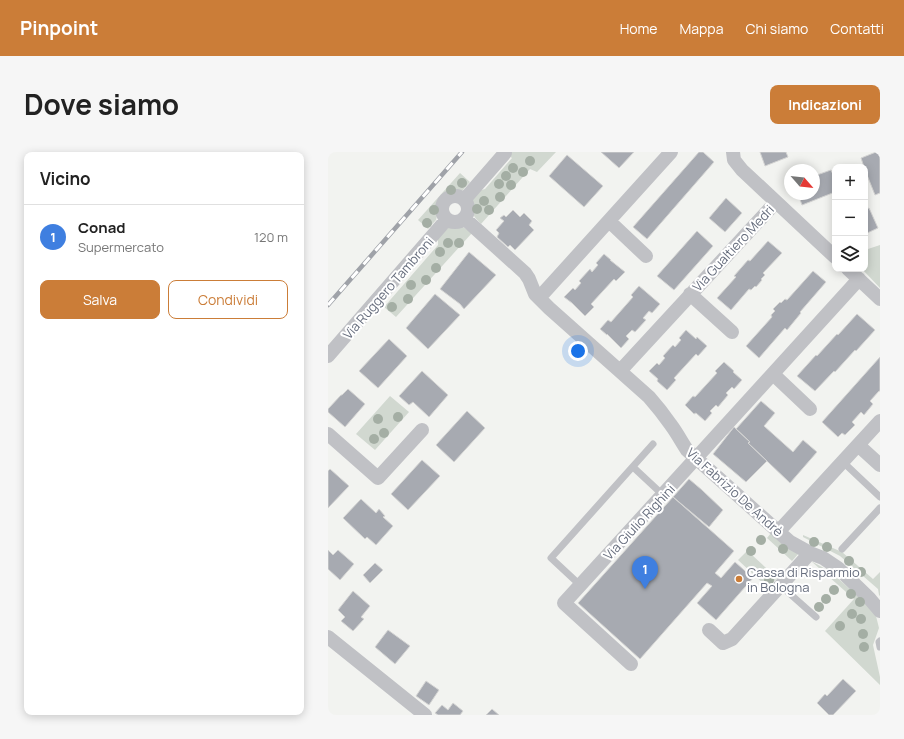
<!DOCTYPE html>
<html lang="it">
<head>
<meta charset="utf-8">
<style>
  :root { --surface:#fff; --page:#f6f6f6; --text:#222; --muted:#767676; --line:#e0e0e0; --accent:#cb7d38 }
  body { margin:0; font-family:Manrope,sans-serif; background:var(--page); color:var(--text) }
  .controls { position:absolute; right:12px; top:12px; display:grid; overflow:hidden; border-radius:8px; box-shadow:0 2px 10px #0003 }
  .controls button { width:36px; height:36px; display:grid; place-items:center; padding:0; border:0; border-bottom:1px solid var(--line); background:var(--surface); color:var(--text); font:20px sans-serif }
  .compass { position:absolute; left:456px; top:12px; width:36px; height:36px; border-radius:50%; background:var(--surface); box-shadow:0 2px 10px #0003; rotate:118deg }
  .you { position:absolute; left:250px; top:199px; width:14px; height:14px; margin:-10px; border:3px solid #fff; border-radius:50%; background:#1a73e8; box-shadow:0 0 0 6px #1a73e833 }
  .badge { display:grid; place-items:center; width:26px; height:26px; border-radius:50%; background:var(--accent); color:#fff; font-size:13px; font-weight:700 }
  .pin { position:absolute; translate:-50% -33px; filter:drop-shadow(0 1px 2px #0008) }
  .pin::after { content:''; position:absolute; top:21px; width:14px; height:12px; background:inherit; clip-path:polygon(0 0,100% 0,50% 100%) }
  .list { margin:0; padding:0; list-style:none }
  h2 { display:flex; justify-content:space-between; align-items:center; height:52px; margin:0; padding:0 16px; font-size:17px }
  h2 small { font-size:13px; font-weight:400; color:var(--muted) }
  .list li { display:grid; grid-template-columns:26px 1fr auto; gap:12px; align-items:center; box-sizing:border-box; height:64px; padding:0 16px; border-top:1px solid var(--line) }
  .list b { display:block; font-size:15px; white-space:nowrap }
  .list p { margin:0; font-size:13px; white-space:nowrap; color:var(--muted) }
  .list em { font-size:13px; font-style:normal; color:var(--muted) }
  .actions { display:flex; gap:8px; padding:12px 16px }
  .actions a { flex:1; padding:9px 0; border:1px solid var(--accent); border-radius:8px; text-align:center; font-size:14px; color:var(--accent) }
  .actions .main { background:var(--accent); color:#fff }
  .icon { flex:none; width:22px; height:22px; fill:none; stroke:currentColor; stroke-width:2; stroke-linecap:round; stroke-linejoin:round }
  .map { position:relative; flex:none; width:552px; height:563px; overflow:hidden; border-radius:8px }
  header { display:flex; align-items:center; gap:24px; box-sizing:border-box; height:56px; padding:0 20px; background:var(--accent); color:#fff }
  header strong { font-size:19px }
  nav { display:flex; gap:22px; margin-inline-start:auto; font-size:14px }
  .intro { display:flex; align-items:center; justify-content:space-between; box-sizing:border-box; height:96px; padding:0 24px }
  h1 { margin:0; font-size:28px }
  .button { padding:10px 18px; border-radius:8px; background:var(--accent); color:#fff; font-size:14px; font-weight:700 }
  main { display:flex; gap:24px; padding:0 24px }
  aside { flex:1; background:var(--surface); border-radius:8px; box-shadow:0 2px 10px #0003 }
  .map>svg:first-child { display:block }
  .green { fill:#d1d8d0 }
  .building { fill:#a7aab1; stroke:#d4d4d3 }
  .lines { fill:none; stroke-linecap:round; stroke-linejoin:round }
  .lane { stroke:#c0c1c5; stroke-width:7 }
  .street { stroke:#c0c1c5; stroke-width:14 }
  .rail-casing { stroke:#9fa2a8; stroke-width:4.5 }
  .rail { stroke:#fff; stroke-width:3; stroke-dasharray:9; stroke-linecap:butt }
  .tree { fill:#a4aea4 }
  .poi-dot { fill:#cb7d38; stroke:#fff; stroke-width:1.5 }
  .labels { text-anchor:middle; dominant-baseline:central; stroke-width:4; stroke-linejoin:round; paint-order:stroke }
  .street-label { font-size:13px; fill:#666d7d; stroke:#fff }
  .poi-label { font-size:13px; fill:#666d7d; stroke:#fff; text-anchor:start }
</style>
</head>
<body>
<header>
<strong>Pinpoint</strong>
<nav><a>Home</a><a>Mappa</a><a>Chi siamo</a><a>Contatti</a></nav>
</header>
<div class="intro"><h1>Dove siamo</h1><a class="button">Indicazioni</a></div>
<main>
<aside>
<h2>Vicino<small></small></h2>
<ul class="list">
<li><span class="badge" style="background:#3f7fe0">1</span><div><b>Conad</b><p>Supermercato</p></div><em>120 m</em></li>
</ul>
<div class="actions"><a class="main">Salva</a><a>Condividi</a></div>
</aside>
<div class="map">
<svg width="552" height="563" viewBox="0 0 552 563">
  <rect width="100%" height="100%" fill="#f2f3f0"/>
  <path class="green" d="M176,0H228L209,20L202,17L153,72C148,66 138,57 142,49C143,47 145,46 147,44C150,40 152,38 157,37L184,6Z
    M132,21L142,30L135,38L130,40L126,41L116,46L112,51L108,68L100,77L90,68Z
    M128,73L135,75L144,81L68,165L56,155L110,93V86L122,74Z
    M552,93V136L534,117H537V98Z
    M62,244L81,260L47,298L28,282Z
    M443,381L471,401L464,409L439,386Z
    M475,383L514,400L545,427L552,420V444L551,443L550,437L512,404L475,385Z
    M424,394L428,397L423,402L449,426L440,436L410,408Z
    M483,409L503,420L547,460L551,476L545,493L552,525V533L497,479L526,447Z"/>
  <path class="building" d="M273,0H306L291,16Z
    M371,0H375L386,10L319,87L305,75Z
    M432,0H458L460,5L437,14Z
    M548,0H552V41L547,43L537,18V15H536L533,6Z
    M239,3L275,34L256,55L221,24Z
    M503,18L507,27V40L474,53L470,42H486V24Z
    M398,46L414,61L397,80L381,66Z
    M541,56L550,76L537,82V58Z
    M185,58L192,65L196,61L204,69L201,73L206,78L187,98L182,93L180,95L169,85L171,81L168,78L176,69L172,66L176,63L178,65Z
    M369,79L385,94L346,138L329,124Z
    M440,89L454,101L435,121L437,123L433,127L434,128L428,135L427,134L423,138L421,137L403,158L389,146L408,125L406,124L420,108L422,109Z
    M141,100L168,123L136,157L132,152L112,137Z
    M276,102L283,108H282L297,120L288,129L286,127L263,152L266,155L257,164L244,151L236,145L245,136L247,138L253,131L251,129L262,117L264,120L270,113L268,111Z
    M485,119L498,130L472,160L473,161L459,178L457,176L431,206L418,194L444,165L443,163L447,159L445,157L452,150L453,151L457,147L459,148Z
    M311,134L332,152L324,161L321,159L315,166L318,168L307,180L304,178L298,184L301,187L293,196L279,182V183L272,177L280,168L283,170L305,145L303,143Z
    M107,142L132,163L100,197L78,176Z
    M529,162L547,178L528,199L527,198L507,220L506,219L487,239L469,224L488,203L489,204L509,182L510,183Z
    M358,178L368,187L369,185L379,194L370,204L368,202L346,226L348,228L339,238L329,229L330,227L321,219L329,211L331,213L337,206L335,204L345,193L347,195L353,188L351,186Z
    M61,187L79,204L50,236L31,219Z
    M552,205V239H551L542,249L545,252L536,263L533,260L524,270L527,273L517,283L514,281L510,285L494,270Z
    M396,210L406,219L405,220L414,228L406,237L404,235L398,241L400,243L390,255L388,253L382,259L384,261L377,269L368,261L366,262L357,253L365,244L367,245L389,221L387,219Z
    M94,219L120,243L101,265L85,250L81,253L71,244Z
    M20,237L37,252L17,275L0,260V257L13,243H14Z
    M433,249L447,261L436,274L465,300L475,288L489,300L462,331L420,291L422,290L408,277Z
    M139,259L157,276L126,310L108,293Z
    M406,275L422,290L420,291L439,309L418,330L385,302Z
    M94,308L112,324L80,358L63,342Z
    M2,317L21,334L0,356V319Z
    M361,327L374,338L395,358L381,375L345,345Z
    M345,345L406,399L387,421L393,426L407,410L425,426L388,468L369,451L384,434L379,431L312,507L250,451Z
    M33,347L48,361L51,357L57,364L55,365L65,374L48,393L39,385L37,387L15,366Z
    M0,398L5,403L10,398L26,412L12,428L0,417Z
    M47,411L55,418L42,431L35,423Z
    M25,439L42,454L33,465L36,467L25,479L13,469L17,465L10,458Z
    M60,478L82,494L67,512L47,495Z
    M515,527L528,539L505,563H501L489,551L497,542L499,544Z
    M98,529L111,538L101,553L88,544Z
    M125,551L135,559L132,563H110L107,561L114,553L120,558Z
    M164,557L171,563H158Z"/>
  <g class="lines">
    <path class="lane" d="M515,310L552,345
      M305,315L335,343
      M514,397L552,356
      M252,433L223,406L325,292
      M452,433L488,465
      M552,489L551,490L552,495"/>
    <path class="street" d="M405,0L406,8L414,18L507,105
      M114 57a13 13 0 1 1 26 0a13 13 0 1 1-26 0Z
      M136,48L177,1
      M136,66L197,121L201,127L207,142L221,156L321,245C329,254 336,263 343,273C349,281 353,289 359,298L462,390L482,401L495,406L510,416L541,446L552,459
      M281,69L318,104
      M520,117L552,147
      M362,142L404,180
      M211,146L343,0
      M0,204L119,67
      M292,219L448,50
      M445,222L482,257
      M0,282L50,326L94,278
      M530,293L552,313
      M450,380L552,269
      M381,478L395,491L404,487L482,401
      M0,485L97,563
      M303,512L236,451L531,127"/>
    <defs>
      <path id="rail" d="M0,153L134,0"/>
    </defs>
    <use href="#rail" class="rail-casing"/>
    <use href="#rail" class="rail"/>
  </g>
  <g class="tree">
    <circle cx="202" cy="9" r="5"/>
    <circle cx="185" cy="16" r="5"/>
    <circle cx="195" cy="20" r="5"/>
    <circle cx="178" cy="24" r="5"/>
    <circle cx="134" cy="31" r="5"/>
    <circle cx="171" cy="32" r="5"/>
    <circle cx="183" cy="33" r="5"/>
    <circle cx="123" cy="38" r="5"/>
    <circle cx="172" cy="45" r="5"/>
    <circle cx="156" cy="49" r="5"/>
    <circle cx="149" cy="57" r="5"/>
    <circle cx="106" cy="58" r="5"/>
    <circle cx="161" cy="58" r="5"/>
    <circle cx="99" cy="71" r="5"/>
    <circle cx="120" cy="91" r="5"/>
    <circle cx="131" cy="91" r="5"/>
    <circle cx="112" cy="100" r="5"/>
    <circle cx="108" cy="116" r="5"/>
    <circle cx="98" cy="128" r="5"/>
    <circle cx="83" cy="133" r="5"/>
    <circle cx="80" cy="147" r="5"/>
    <circle cx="64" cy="155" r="5"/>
    <circle cx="70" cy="265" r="5"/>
    <circle cx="50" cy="267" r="5"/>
    <circle cx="56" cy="281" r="5"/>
    <circle cx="46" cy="287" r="5"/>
    <circle cx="433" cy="388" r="5"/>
    <circle cx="486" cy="390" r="5"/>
    <circle cx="499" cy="395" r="5"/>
    <circle cx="455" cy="397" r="5"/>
    <circle cx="423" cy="399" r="5"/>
    <circle cx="521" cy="409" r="5"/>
    <circle cx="533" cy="420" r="5"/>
    <circle cx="432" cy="421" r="5"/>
    <circle cx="501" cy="421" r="5"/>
    <circle cx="441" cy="428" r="5"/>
    <circle cx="506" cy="438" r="5"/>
    <circle cx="523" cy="442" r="5"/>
    <circle cx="498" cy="447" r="5"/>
    <circle cx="532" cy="450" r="5"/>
    <circle cx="491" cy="455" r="5"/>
    <circle cx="524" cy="462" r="5"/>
    <circle cx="533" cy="467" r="5"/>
    <circle cx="512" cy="474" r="5"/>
    <circle cx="535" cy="482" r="5"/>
    <circle cx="536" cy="495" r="5"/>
  </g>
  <circle class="poi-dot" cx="411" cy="427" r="4"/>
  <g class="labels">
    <g class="street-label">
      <text transform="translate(405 96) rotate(-47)">Via Gualtiero Medri</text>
      <text transform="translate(60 136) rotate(-49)">Via Ruggero Tambroni</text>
      <text transform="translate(407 340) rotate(42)">Via Fabrizio De Andrè</text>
      <text transform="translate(311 370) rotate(-47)">Via Giulio Righini</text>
    </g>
    <g class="poi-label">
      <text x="419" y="420">Cassa di Risparmio<tspan x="419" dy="15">in Bologna</tspan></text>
    </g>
  </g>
</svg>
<div class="controls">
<button>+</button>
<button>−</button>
<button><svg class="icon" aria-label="layers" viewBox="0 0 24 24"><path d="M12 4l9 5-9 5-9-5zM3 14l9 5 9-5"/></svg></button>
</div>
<svg class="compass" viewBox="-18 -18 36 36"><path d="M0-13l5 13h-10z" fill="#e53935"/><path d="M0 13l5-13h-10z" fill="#767676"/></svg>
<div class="you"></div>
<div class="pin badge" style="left:317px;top:437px;background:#3f7fe0">1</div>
</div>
</main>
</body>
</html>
